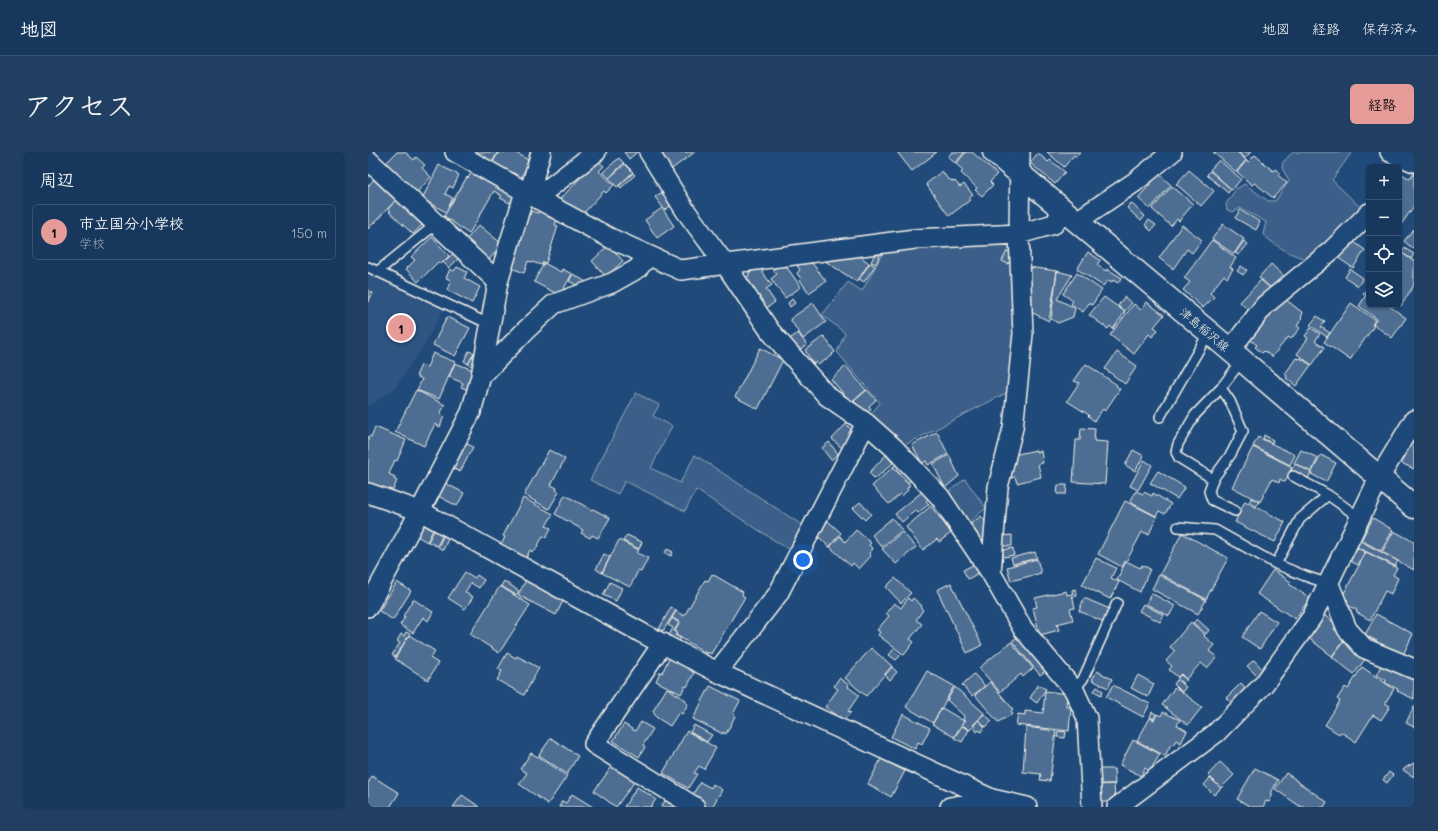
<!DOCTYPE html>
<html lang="ja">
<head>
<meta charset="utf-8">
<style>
  :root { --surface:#17385c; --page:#203f62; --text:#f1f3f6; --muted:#9eacbb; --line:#365272; --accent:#e69b98 }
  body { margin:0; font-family:Mali,"Klee One",sans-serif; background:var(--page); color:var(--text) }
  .controls { position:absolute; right:12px; top:12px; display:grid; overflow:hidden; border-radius:6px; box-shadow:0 1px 3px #0004 }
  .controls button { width:36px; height:36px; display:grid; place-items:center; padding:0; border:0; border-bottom:1px solid var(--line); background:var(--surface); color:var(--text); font:20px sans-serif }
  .you { position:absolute; left:435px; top:408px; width:14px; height:14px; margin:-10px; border:3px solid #fff; border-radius:50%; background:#1a73e8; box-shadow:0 0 0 6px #1a73e833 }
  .badge { display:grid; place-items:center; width:26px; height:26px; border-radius:50%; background:var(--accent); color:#111; font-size:13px; font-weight:700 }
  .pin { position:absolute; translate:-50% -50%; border:2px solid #fff; box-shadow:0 1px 4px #0006 }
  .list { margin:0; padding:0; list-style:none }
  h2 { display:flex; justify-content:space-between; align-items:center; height:52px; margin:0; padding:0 16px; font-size:17px }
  h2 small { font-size:13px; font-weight:400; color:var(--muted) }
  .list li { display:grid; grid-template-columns:26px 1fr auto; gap:12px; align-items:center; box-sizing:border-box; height:56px; margin:0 8px 8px; padding:0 8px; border:1px solid var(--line); border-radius:6px }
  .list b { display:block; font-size:15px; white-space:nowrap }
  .list p { margin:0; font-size:13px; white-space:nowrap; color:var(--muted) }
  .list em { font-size:13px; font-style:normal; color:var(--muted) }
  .icon { flex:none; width:22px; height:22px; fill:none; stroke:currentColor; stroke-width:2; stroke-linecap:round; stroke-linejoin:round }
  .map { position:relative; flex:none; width:1046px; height:655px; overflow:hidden; border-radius:6px }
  header { display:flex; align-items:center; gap:24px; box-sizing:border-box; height:56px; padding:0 20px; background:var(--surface); border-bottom:1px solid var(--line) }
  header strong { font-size:19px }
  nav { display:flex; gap:22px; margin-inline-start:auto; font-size:14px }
  .intro { display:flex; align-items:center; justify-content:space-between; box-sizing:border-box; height:96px; padding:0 24px }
  h1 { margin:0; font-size:28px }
  .button { padding:10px 18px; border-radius:6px; background:var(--accent); color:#111; font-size:14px; font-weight:700 }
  main { display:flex; gap:24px; padding:0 24px }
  aside { flex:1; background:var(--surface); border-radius:6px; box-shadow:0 1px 3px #0004 }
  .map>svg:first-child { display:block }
  .built { fill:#2d5581 }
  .green { fill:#3a5f88; stroke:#97a8b8 }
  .building { fill:#4d6e92; stroke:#f4f1e8 }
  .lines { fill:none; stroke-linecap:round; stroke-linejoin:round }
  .lane-casing { stroke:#f4f1e8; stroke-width:12 }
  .street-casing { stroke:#f4f1e8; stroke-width:22 }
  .secondary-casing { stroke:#f4f1e8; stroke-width:25 }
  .lane { stroke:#1f4a7a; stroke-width:9 }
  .street { stroke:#1f4a7a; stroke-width:19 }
  .secondary { stroke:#1f4a7a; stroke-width:22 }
  .labels { text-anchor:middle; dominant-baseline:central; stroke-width:3.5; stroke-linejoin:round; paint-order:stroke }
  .street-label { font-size:12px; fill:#f4f1e8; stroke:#1f4a7a }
</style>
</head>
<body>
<header>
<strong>地図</strong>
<nav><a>地図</a><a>経路</a><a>保存済み</a></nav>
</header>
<div class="intro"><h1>アクセス</h1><a class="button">経路</a></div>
<main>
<aside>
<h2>周辺<small></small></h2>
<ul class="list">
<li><span class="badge">1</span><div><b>市立国分小学校</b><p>学校</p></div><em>150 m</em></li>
</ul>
</aside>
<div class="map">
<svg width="1046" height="655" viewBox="0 0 1046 655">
  <rect width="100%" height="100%" fill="#1f4a7a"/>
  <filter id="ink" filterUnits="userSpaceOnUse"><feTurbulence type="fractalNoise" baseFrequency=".025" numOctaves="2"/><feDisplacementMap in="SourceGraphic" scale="8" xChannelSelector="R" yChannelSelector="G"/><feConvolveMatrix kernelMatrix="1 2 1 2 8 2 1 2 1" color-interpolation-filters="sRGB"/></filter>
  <g filter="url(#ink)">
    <path class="built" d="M0,122L76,157L55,195L26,237L0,255Z"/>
    <path class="green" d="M925,0H984L964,28L993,56L944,105C943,105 938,106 938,106C927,106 901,90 895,82L898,70L872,56L865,60L859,58L858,52L868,37L877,32L900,49H907L921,29L914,16L915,10Z
      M647,89L651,188L644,238L533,295L500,265L512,251L469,200L477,181L454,163L480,130L494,139L518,95Z
      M268,241L291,253L285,264L304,274L283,316L312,331L327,303L437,375L423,399L328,338L317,359L257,329L250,342L222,328Z
      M597,327L618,356L598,373L576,343Z"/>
    <path class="building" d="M29,0H37L46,8L48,5L57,13L54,16L63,25L48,41L17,12Z
      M103,0H130L123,12Z
      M131,0H147L162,9L151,29L123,13Z
      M256,0H269L261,7Z
      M288,0H327L301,19Z
      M529,0H569L544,19Z
      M584,0H597L587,11L580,5Z
      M598,0H604L629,22L622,30L625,33L614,44L607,38L609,36L593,21L595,18L588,12Z
      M679,0H712L708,5L706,3L696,15Z
      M845,0H869L878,8L868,20Z
      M870,0H883L877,6Z
      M670,1L680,10L682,8L697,20L687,32L662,11Z
      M887,3L905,19L907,17L912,21L910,23L919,31L905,46L887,31L884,33L869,20L879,8L880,10Z
      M251,6L256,11L241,26L235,20Z
      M851,8L873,27L864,38L842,18Z
      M230,9L236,14L231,19L246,33L238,41L236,39L212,65L192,47L225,13L226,14Z
      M257,12L265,20L249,35L241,26Z
      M71,13L91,23L85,36L81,34L77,42L85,46L78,60L54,47Z
      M105,18L146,45L142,51L132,46L134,44L126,39L101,82L76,64L99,25L100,26Z
      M821,18L846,39L833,54L808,32Z
      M574,19L579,26L586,30L587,29L592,35L596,32L605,43L601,46L602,48L581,64L558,32Z
      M842,19L863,37L860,41L839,23Z
      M265,21L267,23L253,36L251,34Z
      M1046,21V54L1032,74L1031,73V26L1034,22L1042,27Z
      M791,22L803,33L782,57L770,46Z
      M9,24L31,45L0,77V34Z
      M804,34L825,52L811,69L809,67L803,74L784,57Z
      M296,39L305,52L297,58L287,45Z
      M30,45L57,70L45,82L21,60L23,59L20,57Z
      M763,51L777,64L773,69L759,56Z
      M294,56L306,74L289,86L277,68Z
      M171,58L182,61L180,65L189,68L187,73L190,74L178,111L175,110L174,113L160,109L156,121L144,116L158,62L162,63L163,59L170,61Z
      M872,58L892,70L888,78L867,66Z
      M781,68L788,73L783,79L777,73Z
      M855,72L876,87L866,102L844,87Z
      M111,73L134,92L121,108L98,88Z
      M814,73L834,88L824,101L819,97L805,117L791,106Z
      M1046,77V93L1044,96L1036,89Z
      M64,85L81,104L73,112L70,110L50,130L38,117L47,108L43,105Z
      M982,87L997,98L985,116L969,105Z
      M844,88L868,106L862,115L865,117L859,126L856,123L842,141L846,145L835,156L815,138L822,130L816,126Z
      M876,89L880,92L871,103L867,101Z
      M241,93L255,109L238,125L224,109Z
      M1036,96L1046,102L1043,107L1034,101Z
      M509,98L513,100L508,112L503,110Z
      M639,99L645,103L640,112L634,109Z
      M1031,99L1046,109V133L1033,154L1031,152Z
      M720,100L732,108L729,113L738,119L739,117L754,126L750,131L745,128L744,130L740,128L735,134L709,117Z
      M86,101L91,106L81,116L75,110Z
      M478,101L484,102L488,105L489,102L501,111L489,130L457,109L461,103L466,102L474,107Z
      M437,106L440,108L443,112L444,111L458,129L441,141L432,128L433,127L429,121L432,118L428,112Z
      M415,110L433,135L417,146L403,127L409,122L405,118Z
      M176,111L193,120L194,117L204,122L194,140L193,139L191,143L166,130Z
      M502,111L507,114L496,130L491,127Z
      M903,112L917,125L905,138L891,125Z
      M391,114L395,119L394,120L404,133L398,137L407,150L396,158L376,127L381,124L380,122Z
      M873,114L879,118L875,123L869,119Z
      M89,115L99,120L96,126L112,135L104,151L79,138L83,128L78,126L82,117L86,119Z
      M660,115L689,119L681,169L659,158L663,130L658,129Z
      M982,117L995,126L990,134L977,125Z
      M689,119L704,123L689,147L707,156L705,165L690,171L683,167Z
      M709,121L734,138L724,153L721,151L715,160L703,152L705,149L695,142Z
      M205,122L218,130L214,136L201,129Z
      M893,128L904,138L883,161L872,150Z
      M0,138L5,141L0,150Z
      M998,138L1001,140V153H1020L1038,166L1024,186L1005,172L1009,167L991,154L998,143L995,141Z
      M736,145L757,160L745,177L742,174L740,177L721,163Z
      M756,145L764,151L757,159L750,154Z
      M424,147L427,151L422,155L420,151Z
      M917,147L935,161L933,165L934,166L929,174L932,176L923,187L920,185L904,205L896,199L894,201L887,195L889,193L881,187L911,148Z
      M779,150L796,163L786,175L790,178L784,185L781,182L766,202L742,183L766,152L773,158Z
      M445,151L458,170L435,187L422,167Z
      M983,151L1007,168L1004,173L1006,174L982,208L956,190Z
      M949,164L957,170L953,175L962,181L959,185L942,173Z
      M79,165L102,176L87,204L65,193Z
      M943,176L952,182L947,189L957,195L944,213L929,202L940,186L937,184Z
      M430,181L439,193L428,200L420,188Z
      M456,184L467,200L464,202L465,203L450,213L448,210L445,212L437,198Z
      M392,196L415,208L390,257L367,245Z
      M101,199L106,201L100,212L96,209Z
      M107,200L112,203L106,215L100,212Z
      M749,200L769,214L757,232L737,217Z
      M65,201L87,210L71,247L49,238L54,227L48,224L53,213L59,215Z
      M928,206L931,207L932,206L943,213L928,234L918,226L919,224L917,222Z
      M87,211L108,219L100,238L93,235L95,231L81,225Z
      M718,212L749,233L748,234L752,237L737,259L735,257L726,269L720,264L721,263L699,249L711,231L706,229Z
      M478,214L498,238L483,251L463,227Z
      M48,238L77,253L72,262L76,264L72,275L67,272L56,294L27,280Z
      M499,238L508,248L501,254L503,257L497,262L486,249Z
      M478,272L486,280L477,299L464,287Z
      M7,275L38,288L29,309L27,308L21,322L27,325L26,327L29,329L23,342L0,332V286L1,284L3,285Z
      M713,276L727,277L726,289L740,290L737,332L705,330L708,288H712Z
      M1046,278V317L1033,311L1044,288Z
      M569,280L580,302L560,313L558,309L554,311L544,293Z
      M896,283L905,288L904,291L895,287Z
      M890,285L927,303L922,313L885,294Z
      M96,290L105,295L92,320L83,315Z
      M461,290L470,302L463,308L454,296Z
      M885,295L924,315L917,330L912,327L911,331L904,327L892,350L864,335Z
      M181,298L197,307L183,333L189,336L188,338L191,340L181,357L156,343Z
      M668,298V300L673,299L675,311L670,312L673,325L649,331L647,325L643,326L641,313L647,312L645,303Z
      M765,298L776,304L767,319L757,313Z
      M933,298L950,306L943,320L926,311Z
      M518,303L525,311L507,327L501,321Z
      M581,303L591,324L577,336L565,312Z
      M953,303L968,311L958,330L943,322Z
      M776,308L784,313L770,338L762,334Z
      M530,310L545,326L540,331L525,315Z
      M927,312L943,320L940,327L923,318Z
      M525,315L542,333L539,336L540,338L534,344L532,342L521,352L504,334Z
      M790,319L817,335L809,347L782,331Z
      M77,331L96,341L89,354L70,344Z
      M690,333H699L698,342H689Z
      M555,339L561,346L558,349L561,352L550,361L548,358L534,370L527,362Z
      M768,339L775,342L776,340L784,344L785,341L803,352L797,362L791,359L788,364L762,350Z
      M197,343L224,358L225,357L242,366L230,386L224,383L222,386L213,381L215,378L187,362Z
      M155,346L185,362L178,374L183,376L178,386L175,384L167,399L165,398L164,400L162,398L158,406L133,393L137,385L135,384Z
      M883,346L891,349L888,355L881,351Z
      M757,349L789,365L781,382L774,380L759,408H758L754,415L730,402Z
      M877,349L917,370L907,390L867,370Z
      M492,350L503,362L497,368L485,356Z
      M563,354L583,381L571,390L569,387L555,398L538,375Z
      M613,364L620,373L617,374L621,379L617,382L620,387L614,392L600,374Z
      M524,366L534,378L514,395L504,383Z
      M1005,366L1025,378L1013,399L993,388Z
      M460,369L473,381L461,395L448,382Z
      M56,370L66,376L59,390L49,384Z
      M67,376L76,381L69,394L60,390Z
      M488,378L503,391L501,393L505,397L501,401L503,404L491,417L485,411L483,414L462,395L472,384L477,390Z
      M1026,379L1046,390V418L1014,400Z
      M534,380L548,395L528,412L514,397Z
      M814,381L860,406L838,447L792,422Z
      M76,382L81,385L75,398L70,395Z
      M259,383L274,390L271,397L255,389Z
      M644,383V394H634V384Z
      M251,388L271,398L269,401L280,406L273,420L270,419L262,435L234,421Z
      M992,389L1030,409L1027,414L989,395Z
      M645,396L646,403L636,405L634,398Z
      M989,396L997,400L990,413L982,409Z
      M299,397L305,400L303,404L297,401Z
      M667,400L669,406L645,412L643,406Z
      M998,400L1029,416L1025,423L1030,426L1023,442L1017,439L1002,468L988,460L989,458L977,452L980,448L974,445Z
      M236,402L242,405L234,421L228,417Z
      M728,406L748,416L743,426L751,430L742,447L714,433Z
      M669,407L673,421L643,429L639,415Z
      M758,409L772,416L774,413L782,417L772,440L749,428Z
      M609,411L614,419L600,427L595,418Z
      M905,418L923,430L921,432L942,446L927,467L889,442Z
      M97,420L107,426L109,423L116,428L111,436L103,431L97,440L105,445L97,457L80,446Z
      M344,422L375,440L374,443L377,445L343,502L341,500L340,502L308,483L309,480L307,479L312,470L304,466L308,459L316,464L337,428L340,429Z
      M791,423L838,448L830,462L784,437Z
      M159,426L196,447L188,463L150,443Z
      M527,426L543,441L533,451L518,435Z
      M136,429L151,439L148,443L133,434Z
      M29,430L43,439L25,468L11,459Z
      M242,430L254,436L248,449L235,443Z
      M583,431L614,493L599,501L569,438Z
      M132,434L162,453L131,501L102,482Z
      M707,437L709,444L705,445L704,438Z
      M698,439L699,443L704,442L707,456L702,457L705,468L689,472L691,478L672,483L665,456L669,455L667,446Z
      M783,441L807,454L801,464L778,452Z
      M540,446L543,449L545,446L554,454L553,456L555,458L548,468L554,472L542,487L546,490L536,503L510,483L512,480L509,478L521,464L518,461L526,451L533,456Z
      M716,446L742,457L736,470L711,459Z
      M45,447L65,460L60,469L55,465L45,481L32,473L37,465L35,464Z
      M775,452L796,463L792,470L771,459Z
      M303,455L308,458L295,479L291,477Z
      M891,459L909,470L892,497L874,485Z
      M955,462L969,473L966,477L977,486L964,504L939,485Z
      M1008,462L1045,482L1034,505L1008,492L1009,489L997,483Z
      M304,466L311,471L306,479L309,481L307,483L313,486L310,491L300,485L305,476L300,473Z
      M829,467L841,478L838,482L825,471Z
      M823,470L837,483L836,484L846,493L841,499L849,505L839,516L833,511L818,527L813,522L810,525L801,518L804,514L798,509L807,499L802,495Z
      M38,480L42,482L27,505L24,503L32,491L29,489L33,482L36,484Z
      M41,483L67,499L62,506L70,511L60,528L27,507Z
      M652,483L680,517L672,523L644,489Z
      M976,489L998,506L986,522L964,505Z
      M643,490L665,516L655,525L653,522L632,540L611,516Z
      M503,496L524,514L498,544L477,526Z
      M525,498L532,504L528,508L521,503Z
      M139,501L148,506L149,504L171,516L156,543L129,528L134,519L130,517Z
      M301,506L324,518L323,519L326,521L319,535L317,534L313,542L288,529L292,520L294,521Z
      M886,508L896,519L890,525L879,514Z
      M1014,512L1046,527V547L1029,539L1030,537L1017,531L1018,528L1008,523Z
      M524,515L529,520L522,528L517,523Z
      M994,515L1026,537L1017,551L1022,554L1013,568L1005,563L988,590L973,580L971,582L957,573L972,549L969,547L977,535L980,537Z
      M559,519L586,534L565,571L538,555Z
      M729,519L744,527L740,536L724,528Z
      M606,522L617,534L604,544L594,533Z
      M770,523L786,532L780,545L763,536Z
      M813,523L819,528L815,532L809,526Z
      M471,526L481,533L480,535L491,543L480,559L483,560L476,568L457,555L470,537L466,534Z
      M809,528L818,535L814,540L806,532Z
      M622,530L645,557L643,559L645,562L630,570L607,543Z
      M873,531L880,538L866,553L858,546Z
      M670,533L678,537L669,551L662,546Z
      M745,533L782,552L775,565L738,545Z
      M342,534L372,549L365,562L367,564L358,582L355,580V582L325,567Z
      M587,535L616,561L602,578L594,573L597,569L595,568L596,564L579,548Z
      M729,535L735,539L733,543L726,539Z
      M807,535L834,555L820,573L794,553Z
      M299,536L318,548L317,550L320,552L314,562L311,560L302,574L288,565L285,559Z
      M677,539L699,542L698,555H703L701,579L648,573L650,562L657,563V559L675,561Z
      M1046,554V575L1038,571Z
      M574,556L596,569L586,585L564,572Z
      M784,560L788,562L786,567L782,565Z
      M795,560L812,568L809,573L819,579L813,591L808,588L805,593L803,592L797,604L769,589L782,566L786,568L789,562L793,564Z
      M535,562L562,576L554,592L550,590L547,597L523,585Z
      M616,562L624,569L618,575L610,568Z
      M610,568L617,575L613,580L611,578L609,580L607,577L608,576L605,573Z
      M273,570L285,577L275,593L277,595L271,605L245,589L256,572L267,579Z
      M326,573L344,583L339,590L322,580Z
      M594,574L601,578L594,590L586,586Z
      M658,575L688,579L682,629L672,628L673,622L655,620Z
      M319,579L348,596L336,617L331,614L326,621L329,622L320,636L295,621Z
      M690,579L698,580L697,586L689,585Z
      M183,586L210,604L199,622L171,603Z
      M765,588L792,602L782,619L777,616L773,624L752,613Z
      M163,601L170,605V604L199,624L180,652L151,632L159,621L152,617Z
      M513,607L537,619L523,645L500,632Z
      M852,610L866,623L853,636L840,623Z
      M1046,611V625L1035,618L1037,616Z
      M245,613L267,629L248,655L226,639Z
      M887,616L910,628L903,641L905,642L901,650L898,649L895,655H883L869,647Z
      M729,617H746L747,632H730Z
      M1021,620L1025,623L1019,631L1015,628Z
      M918,621L927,627V628L959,650L956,655H933L907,637Z
      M4,624L31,641L22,655H0V631Z
      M842,626L853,636L846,643L836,633Z
      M332,630L343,636L345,632L354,638L344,655H339L323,646Z
      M746,632L747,650H731L730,633Z
      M269,635L288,647L283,655H256Z
      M204,642L225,655H191L194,649L198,651Z
      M94,643L112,655H85Z
      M299,646L314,655H293Z"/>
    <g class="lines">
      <defs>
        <path id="lane" d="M0,115L123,173
          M9,120L68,72
          M853,236L862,249L875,279L863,302L845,327L841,339L844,348L867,359
          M792,265L841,180
          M925,324L960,343L992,366
          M845,327L811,306L808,300L810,292L827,263L853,236L874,208
          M810,375L847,378L908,412L937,424L961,432
          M908,412L932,367L960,343
          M706,538L715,527L749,451"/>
        <path id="street" d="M87,0L168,46L242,86L313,118L547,87L651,82L686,72L696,58
          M281,0L317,58L357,112L402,179L459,244L498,271L526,296L572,345L623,421L655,477L706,538L719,566L724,655
          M1022,0L1046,10
          M0,8L130,130
          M161,42L173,0
          M168,46L228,0
          M709,69L767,30L804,0
          M862,198L897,153L964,98L1001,61
          M113,224L158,178L186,152L244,131L269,117L281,104
          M0,341L52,359L274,481L349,520L624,647L659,655
          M623,421L630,335L645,276L655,182L651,82L652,0
          M961,432L979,477L996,496L1046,517
          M0,455L52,359L103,260L113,224L130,130L157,40
          M295,491L226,592L327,655
          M349,520L410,442L498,271
          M582,655L624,647
          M749,655L848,581L896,532L944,465L1011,326L1046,268"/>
        <path id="secondary" d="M626,0L862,198L1046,355"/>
      </defs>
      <use href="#lane" class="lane-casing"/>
      <use href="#street" class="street-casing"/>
      <use href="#secondary" class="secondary-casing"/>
      <use href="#lane" class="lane"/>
      <use href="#street" class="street"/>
      <use href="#secondary" class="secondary"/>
    </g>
  </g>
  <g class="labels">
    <g class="street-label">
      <text transform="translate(837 177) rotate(40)">津島稲沢線</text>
    </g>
  </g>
</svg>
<div class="controls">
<button>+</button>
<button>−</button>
<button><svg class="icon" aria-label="locate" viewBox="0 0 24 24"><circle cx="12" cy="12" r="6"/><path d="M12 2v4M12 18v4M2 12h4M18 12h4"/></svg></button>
<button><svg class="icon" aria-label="layers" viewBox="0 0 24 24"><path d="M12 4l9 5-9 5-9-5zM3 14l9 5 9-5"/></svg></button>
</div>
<div class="you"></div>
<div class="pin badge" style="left:33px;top:176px">1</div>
</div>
</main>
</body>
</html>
